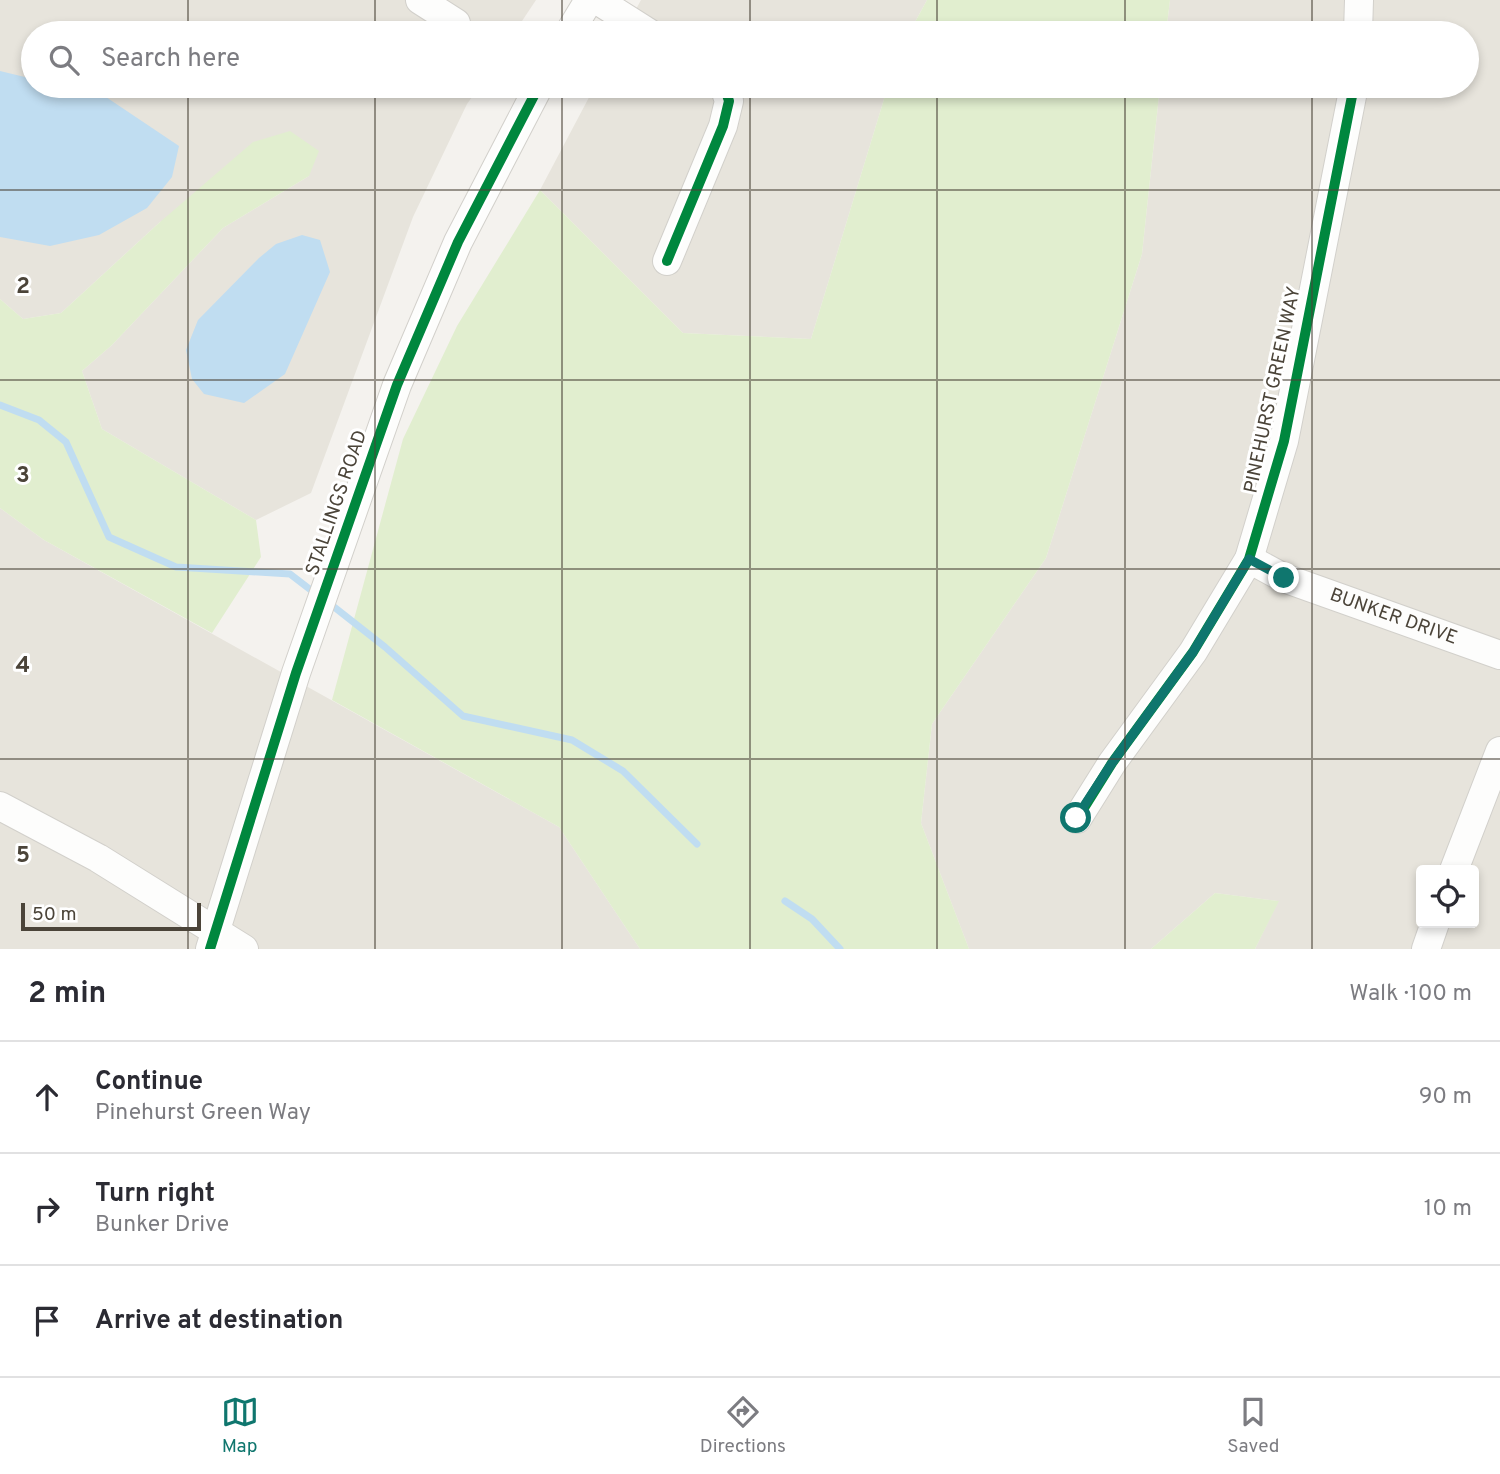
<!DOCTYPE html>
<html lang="en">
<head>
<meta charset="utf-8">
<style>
  :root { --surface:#fff; --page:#f2f2f3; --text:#2b2b33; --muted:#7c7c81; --line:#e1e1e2; --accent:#0f766e }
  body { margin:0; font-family:Overpass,sans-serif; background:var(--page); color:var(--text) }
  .controls { position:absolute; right:21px; bottom:21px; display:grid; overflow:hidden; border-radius:7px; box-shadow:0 4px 10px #0003 }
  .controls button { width:63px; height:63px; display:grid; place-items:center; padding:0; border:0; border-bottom:2px solid var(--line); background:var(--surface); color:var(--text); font:35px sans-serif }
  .scale { position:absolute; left:21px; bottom:18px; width:180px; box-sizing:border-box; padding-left:7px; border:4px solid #4b4439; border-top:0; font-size:19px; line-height:24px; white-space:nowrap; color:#4b4439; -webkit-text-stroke:5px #fff; paint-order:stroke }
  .stop { position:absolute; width:21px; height:21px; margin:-16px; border:5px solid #0f766e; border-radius:50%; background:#fff }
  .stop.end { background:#0f766e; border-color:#fff; box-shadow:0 2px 7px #0008 }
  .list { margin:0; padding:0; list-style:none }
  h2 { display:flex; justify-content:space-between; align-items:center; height:91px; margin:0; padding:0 28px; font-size:30px }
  h2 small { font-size:23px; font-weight:400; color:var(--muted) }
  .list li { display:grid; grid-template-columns:46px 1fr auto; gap:21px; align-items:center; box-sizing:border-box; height:112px; padding:0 28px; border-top:2px solid var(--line) }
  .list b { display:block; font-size:26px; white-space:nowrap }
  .list p { margin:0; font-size:23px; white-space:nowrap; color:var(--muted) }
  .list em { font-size:23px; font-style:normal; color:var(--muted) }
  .icon { flex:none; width:38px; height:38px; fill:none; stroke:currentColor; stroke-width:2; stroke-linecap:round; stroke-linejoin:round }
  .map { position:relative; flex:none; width:1500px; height:949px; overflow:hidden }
  .search { position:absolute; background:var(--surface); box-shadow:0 4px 10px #0003; left:21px; right:21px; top:21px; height:77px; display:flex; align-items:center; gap:18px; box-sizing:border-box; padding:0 24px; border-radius:38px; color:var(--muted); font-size:26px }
  .sheet { height:427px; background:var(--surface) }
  nav { display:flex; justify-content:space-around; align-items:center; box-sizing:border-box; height:98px; border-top:2px solid var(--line); background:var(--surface); font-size:19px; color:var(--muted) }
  nav a { display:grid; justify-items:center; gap:4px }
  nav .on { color:var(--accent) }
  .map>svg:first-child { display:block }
  .residential { fill:#e7e4dc; fill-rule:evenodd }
  .green { fill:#e1eecf }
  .water { fill:#c0ddf1 }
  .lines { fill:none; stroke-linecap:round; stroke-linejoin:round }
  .stream { stroke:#c0ddf1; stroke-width:7 }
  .minor-casing { stroke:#d2d0cb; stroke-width:30 }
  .minor { stroke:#fdfdfc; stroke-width:28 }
  .cycleway-casing { stroke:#fff; stroke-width:15 }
  .cycleway { stroke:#00873e; stroke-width:10 }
  .route { stroke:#0f766e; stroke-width:9 }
  .grid { fill:none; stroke:#4b4439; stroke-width:2; stroke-opacity:0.55 }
  .labels { text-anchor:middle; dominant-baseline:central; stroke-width:6; stroke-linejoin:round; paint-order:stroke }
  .street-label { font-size:19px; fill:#4b4439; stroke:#fff }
  .grid-label { font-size:23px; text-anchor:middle; font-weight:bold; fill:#4b4439; stroke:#fff; stroke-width:6; stroke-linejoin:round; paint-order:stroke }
</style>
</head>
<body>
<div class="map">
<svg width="1500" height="949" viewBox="0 0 1500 949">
  <rect width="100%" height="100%" fill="#f4f2ee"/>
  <path class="residential" d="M0,0H536L514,33H33V86H480L467,104L413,217L311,493L256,520L102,429L82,371L112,345L223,228L309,176L160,222L61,313L23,319L0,299Z
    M641,0H927L909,33H623Z
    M1170,0H1500V949H1255L1278,901L1215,893L1151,949H969L921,823L932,724L1046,558L1142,254L1160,86H1467V33H1166ZM1421,870H1474V923H1421Z
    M595,86H888L811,339L683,333L540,190Z
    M0,508L44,540L559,827L640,949H0Z"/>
  <path class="green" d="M927,0H1170L1166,33H909Z
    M888,86H1160L1142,254L1046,558L932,724L921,823L969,949H640L559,827L332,700L403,439L457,326L540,190L683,333L811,339Z
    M290,131L319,151L309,176L223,228L112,345L82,371L102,429L256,520L261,557L212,633L44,540L0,508V299L23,319L61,313L160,222L253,142Z
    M1215,893L1279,901L1255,949H1151Z"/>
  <path class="water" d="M0,71L33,79V86H67L100,93L179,146L172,177L147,208L99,235L50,246L0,237Z
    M302,235L320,240L330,272L285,374L244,403L204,394L192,379L186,350L198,320L259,258L276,244Z"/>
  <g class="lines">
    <path class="stream" d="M0,405L39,420L66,442L109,537L176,567L290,574L316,594
      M329,603L385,647L463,716L572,740L623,771L697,844
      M785,901L812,919L840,949"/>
    <defs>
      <g id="minor">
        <path d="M420,0L456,23"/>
        <path d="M597,0L649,33"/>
        <path d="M569,33L589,0"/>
        <path d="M1358,33L1359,0"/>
        <path d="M667,261L723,126L729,101L724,86"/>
        <path id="s1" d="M1249,559L1284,578L1500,655"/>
        <path d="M0,806L98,858L244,949"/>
        <path d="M1077,819L1112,763L1193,652L1249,559L1284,441L1354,86"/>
        <path d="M1454,870L1500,751"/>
        <path d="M210,949L296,673L397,385L458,242L539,86"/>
        <path d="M1426,949L1435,923"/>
      </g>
    </defs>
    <use href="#minor" class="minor-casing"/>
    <use href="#minor" class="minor"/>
    <defs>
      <path id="cycleway" d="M667,261L723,126L729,101L724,86
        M1077,819L1112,763L1193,652L1249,559L1284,441L1354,86
        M210,949L296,673L397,385L458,242L539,86"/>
    </defs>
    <use href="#cycleway" class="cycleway-casing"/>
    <use href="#cycleway" class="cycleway"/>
  </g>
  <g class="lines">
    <path class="route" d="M1076,818L1112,763L1193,652L1249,559L1284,578"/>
  </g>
  <path class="grid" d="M188,0V33M375,0V33M562,0V33M750,0V33M937,0V33M1125,0V33M1312,0V33M188,86V949M375,86V949M562,86V949M750,86V949M937,86V949M1125,86V949M1312,86V949M0,190H1500M0,380H1500M0,569H1500M0,759H1500"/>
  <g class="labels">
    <g class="street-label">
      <text transform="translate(1273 390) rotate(-78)">PINEHURST GREEN WAY</text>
      <text transform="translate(337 503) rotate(-71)">STALLINGS ROAD</text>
      <text stroke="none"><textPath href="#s1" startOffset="156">BUNKER DRIVE</textPath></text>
    </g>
  </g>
  <g class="grid-label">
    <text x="23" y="293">2</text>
    <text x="23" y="482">3</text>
    <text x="23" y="672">4</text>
    <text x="23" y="862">5</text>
  </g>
</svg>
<div class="controls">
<button><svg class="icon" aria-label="locate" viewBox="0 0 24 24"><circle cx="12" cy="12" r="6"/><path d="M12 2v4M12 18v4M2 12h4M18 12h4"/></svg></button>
</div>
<div class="scale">50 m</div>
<div class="stop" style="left:1076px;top:818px"></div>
<div class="stop end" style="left:1284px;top:578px"></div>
<div class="search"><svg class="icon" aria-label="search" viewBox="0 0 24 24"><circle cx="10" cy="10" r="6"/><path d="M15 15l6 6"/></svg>Search here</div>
</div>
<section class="sheet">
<h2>2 min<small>Walk · 100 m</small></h2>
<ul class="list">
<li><svg class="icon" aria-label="ahead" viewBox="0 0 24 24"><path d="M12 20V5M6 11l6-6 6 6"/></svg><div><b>Continue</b><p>Pinehurst Green Way</p></div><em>90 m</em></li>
<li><svg class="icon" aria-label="right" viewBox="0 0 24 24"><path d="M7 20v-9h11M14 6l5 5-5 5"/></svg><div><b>Turn right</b><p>Bunker Drive</p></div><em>10 m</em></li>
<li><svg class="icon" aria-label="arrive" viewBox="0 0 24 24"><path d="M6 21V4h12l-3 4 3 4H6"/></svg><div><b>Arrive at destination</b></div></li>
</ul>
</section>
<nav>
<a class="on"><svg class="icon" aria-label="map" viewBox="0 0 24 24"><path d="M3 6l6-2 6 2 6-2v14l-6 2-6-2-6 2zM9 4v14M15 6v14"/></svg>Map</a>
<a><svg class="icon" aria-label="directions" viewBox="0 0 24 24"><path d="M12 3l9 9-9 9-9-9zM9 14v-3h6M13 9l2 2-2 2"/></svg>Directions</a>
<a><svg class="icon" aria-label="saved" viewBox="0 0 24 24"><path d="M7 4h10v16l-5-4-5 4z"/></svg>Saved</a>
</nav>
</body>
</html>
